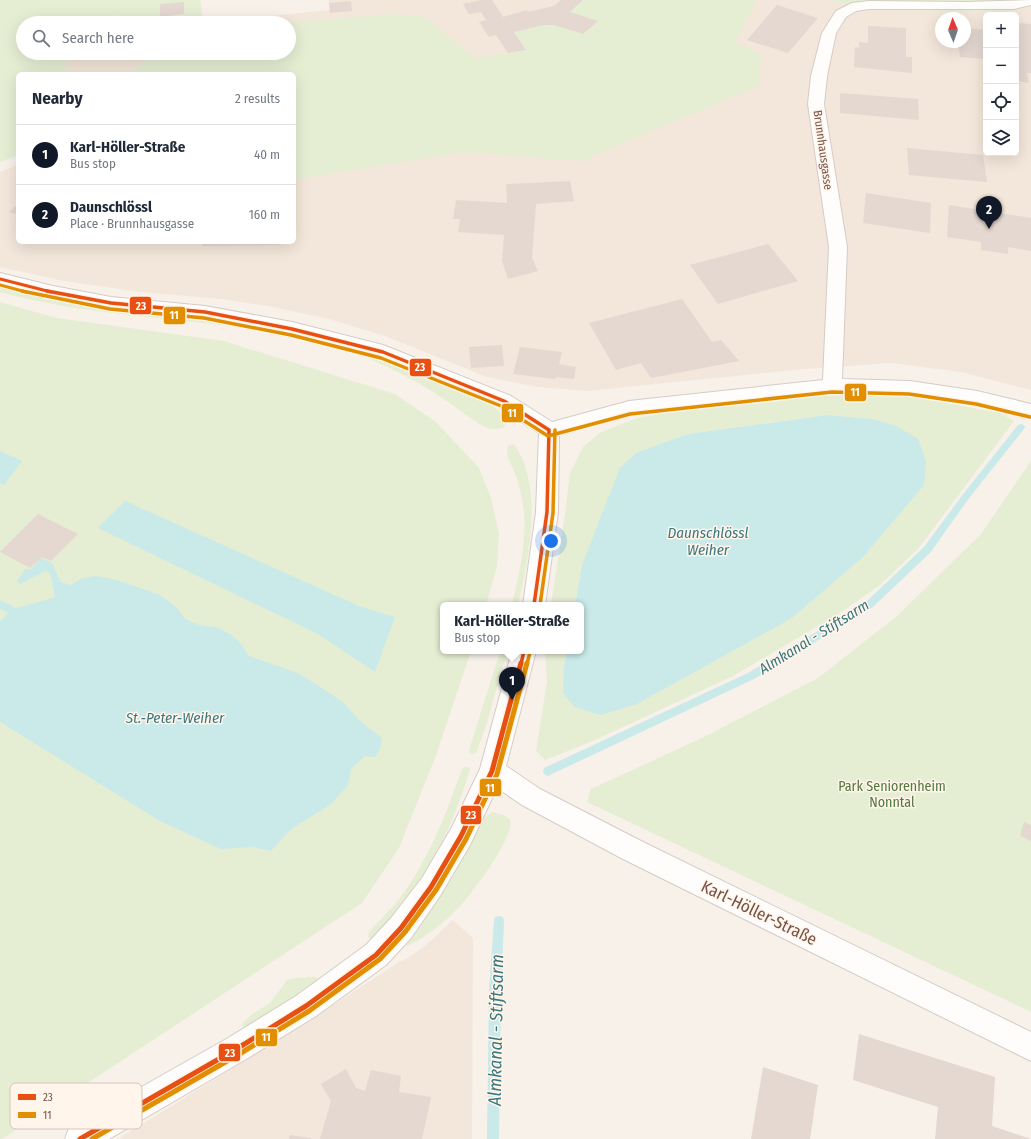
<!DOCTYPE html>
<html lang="en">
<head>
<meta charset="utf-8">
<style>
  :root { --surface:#fff; --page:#f2f2f3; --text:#1f2937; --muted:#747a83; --line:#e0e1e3; --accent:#111827 }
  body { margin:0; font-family:"Fira Sans Condensed",sans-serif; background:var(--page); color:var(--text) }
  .controls { position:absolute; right:12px; top:12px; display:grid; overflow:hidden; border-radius:6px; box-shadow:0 4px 16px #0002 }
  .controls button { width:36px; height:36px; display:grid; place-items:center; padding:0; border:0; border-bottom:1px solid var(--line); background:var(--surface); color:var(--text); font:20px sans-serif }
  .compass { position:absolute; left:935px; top:12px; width:36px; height:36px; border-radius:50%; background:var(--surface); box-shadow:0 4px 16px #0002; rotate:358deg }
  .you { position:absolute; left:551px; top:541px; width:14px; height:14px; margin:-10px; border:3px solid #fff; border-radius:50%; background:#1a73e8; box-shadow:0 0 0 6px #1a73e833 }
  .badge { display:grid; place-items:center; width:26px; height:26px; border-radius:50%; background:var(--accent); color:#fff; font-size:13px; font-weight:700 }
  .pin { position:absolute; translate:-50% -33px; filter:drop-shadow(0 1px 2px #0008) }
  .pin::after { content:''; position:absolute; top:21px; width:14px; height:12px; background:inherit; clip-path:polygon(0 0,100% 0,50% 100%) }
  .popup { position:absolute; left:440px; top:602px; width:144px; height:52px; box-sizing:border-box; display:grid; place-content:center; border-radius:6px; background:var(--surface); filter:drop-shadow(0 1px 3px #0005); font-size:13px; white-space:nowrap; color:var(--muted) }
  .popup b { font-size:15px; color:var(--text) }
  .popup::after { content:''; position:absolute; left:50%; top:100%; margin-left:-8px; border:8px solid transparent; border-top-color:var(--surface) }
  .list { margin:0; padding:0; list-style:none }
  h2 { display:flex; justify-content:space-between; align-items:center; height:52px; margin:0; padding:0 16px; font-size:17px }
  h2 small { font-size:13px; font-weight:400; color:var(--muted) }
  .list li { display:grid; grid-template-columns:26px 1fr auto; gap:12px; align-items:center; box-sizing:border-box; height:60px; padding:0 16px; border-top:1px solid var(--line) }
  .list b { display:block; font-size:15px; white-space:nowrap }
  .list p { margin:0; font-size:13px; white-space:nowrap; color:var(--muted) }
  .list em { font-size:13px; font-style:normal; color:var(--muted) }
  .icon { flex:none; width:22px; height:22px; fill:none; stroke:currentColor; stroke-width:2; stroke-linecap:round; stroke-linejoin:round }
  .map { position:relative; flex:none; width:1031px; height:1139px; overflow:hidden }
  .search { position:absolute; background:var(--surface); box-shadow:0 4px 16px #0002; left:16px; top:16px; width:280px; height:44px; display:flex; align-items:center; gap:10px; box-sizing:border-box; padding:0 14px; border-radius:22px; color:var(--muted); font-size:15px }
  .panel { position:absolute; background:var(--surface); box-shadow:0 4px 16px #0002; left:16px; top:72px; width:280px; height:172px; border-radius:6px }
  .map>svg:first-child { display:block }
  .residential { fill:#f3e6da; fill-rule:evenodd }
  .green { fill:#e5eed3 }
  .water { fill:#cae9e9 }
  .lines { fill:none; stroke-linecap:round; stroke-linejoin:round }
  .stream { fill:#cae9e9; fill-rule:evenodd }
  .building { fill:#e4d8d1 }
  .minor-casing { stroke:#d6ccc6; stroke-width:2 }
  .minor { fill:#fefdfc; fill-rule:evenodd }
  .bus-1-far2-casing { stroke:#fff5eb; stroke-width:5 }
  .bus-1-far1-casing { stroke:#fff5eb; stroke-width:6 }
  .bus-1-casing { stroke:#fff5eb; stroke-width:8 }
  .bus-2-far2-casing { stroke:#fff5eb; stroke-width:5 }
  .bus-2-far1-casing { stroke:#fff5eb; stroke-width:6 }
  .bus-2-casing { stroke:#fff5eb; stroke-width:8 }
  .bus-1-far2 { stroke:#e75012; stroke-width:3 }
  .bus-1-far1 { stroke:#e75012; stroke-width:3.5 }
  .bus-1 { stroke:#e75012; stroke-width:5 }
  .bus-2-far2 { stroke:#e18e00; stroke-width:3 }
  .bus-2-far1 { stroke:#e18e00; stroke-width:3.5 }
  .bus-2 { stroke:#e18e00; stroke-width:5 }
  .labels { text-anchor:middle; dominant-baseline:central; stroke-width:3; stroke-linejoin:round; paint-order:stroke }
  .far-street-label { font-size:12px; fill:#775448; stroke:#fff5eb }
  .park-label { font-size:14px; fill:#53783c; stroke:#fff5eb }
  .water-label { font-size:15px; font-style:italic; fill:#3a787e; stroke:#fff5eb }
  .near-street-label { font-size:17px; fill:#775448; stroke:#fff5eb }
  .near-water-label { font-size:18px; font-style:italic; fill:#3a787e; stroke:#fff5eb }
  .key { fill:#fff5eb; stroke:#d6c5ba; stroke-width:1 }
  .key-label { font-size:11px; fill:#775448 }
  .line-badge { stroke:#fff5eb; stroke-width:1.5 }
  .badge-label { font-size:11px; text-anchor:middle; font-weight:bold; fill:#fff }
</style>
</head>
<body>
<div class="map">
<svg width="1031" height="1139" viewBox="0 0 1031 1139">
  <rect width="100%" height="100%" fill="#f7f1ea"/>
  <path class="residential" d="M329,0H832L831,1L1007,12L1031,6V390L961,372L891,363L804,369L587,391L539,387L487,377L385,336L329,319L268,306L221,299L140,292L64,281L0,267V172L18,165V242H294V74H63L70,53H289V23H202L330,10ZM986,15H1016V153H986ZM941,18H965V42H941Z
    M115,15L128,23H98L103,18Z
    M453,920L473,938L472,1139H118L309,1021L399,962L408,958L424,947Z"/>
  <path class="green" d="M0,0H200L203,23H128L115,15L103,18L98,23H23V53H70L63,74H18V155L0,162Z
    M583,0H753L756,1L735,42L762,55L758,86L581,161L464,152L294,180V74H130L153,53H289V23H279L393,14L423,16L475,58L526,50L514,32L544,25H554L583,34L597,21L570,12Z
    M832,0H1031V6L1007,12L876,10L831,1Z
    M0,285L65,301L204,317L302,333L412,369L494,407L505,416L506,423L503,428C497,429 489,430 483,426C473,421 459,409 448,402C421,383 391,367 360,355C244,314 118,325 0,292Z
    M0,302L57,318L224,341L395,394L436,422L479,468L491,498L499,534L497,566L486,605H443V651H471L435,758L399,848L362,903L2,1139H0Z
    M861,394L906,396L952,404L1000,413L1014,421L918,549L880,585L840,613L733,676L593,741L545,760L536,751L547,681L545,651H567L564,667L873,419L827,415L745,426L688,434L637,453L582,565L575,605H551L565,514L570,473L583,447L601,432L637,418L679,411L774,402L813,397Z
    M514,444C544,486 529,558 518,605H512C520,570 530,530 521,494C519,488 518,482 516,476C513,467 503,454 509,445Z
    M1031,461V1012L587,802L591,789L704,737L818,678L896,617L981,534Z
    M500,651H507L487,723L476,753L472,755L469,752L470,747Z
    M464,767H468L470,769C457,812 439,856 413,892C402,909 386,924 373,939L368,937L369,932C379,921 390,910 400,898C428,860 446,815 461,771Z
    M493,812L506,816L511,821C510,843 476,888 461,905C446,921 427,937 407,946L404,943L478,821Z
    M315,977L320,979L311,987L246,1027L241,1025L251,1015L270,1003L287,980L295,978Z"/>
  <path class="water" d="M827,415L873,419L896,426L918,439L926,461L924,485L863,557L792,618L637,704L600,715L575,707L563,693L564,667L567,651H581V605H575L582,565L620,468L636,453L688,434Z
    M0,451L22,461L4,485L0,483Z
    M125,501L359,606L395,617L375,672L318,634L98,528Z
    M41,558L52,563L61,582L71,585L82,578L96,576L117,580L160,595L177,608L185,619L199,625L216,627L232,635L242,645L249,656L300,674L325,690L344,703L360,721L382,738L380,749L375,757L365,756L351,769L348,785L331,804L290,830L271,851L253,847L221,849L160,821L0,722V621L11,610L55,597L50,573L46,571L20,584L17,581L25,569H31Z"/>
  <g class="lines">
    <path class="stream" d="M1021,424L1024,425L1025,427L1024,429L970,497L930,553L873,607L754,679L552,774L548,776L544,774L543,771L544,768L748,673L867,601L924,547L964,493L1018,425Z
      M0,600L14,607L16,610L14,613L11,614L0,609Z
      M499,916L503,917L504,921L501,991L499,1139H487L489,991L494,921L495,917Z"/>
  </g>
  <path class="building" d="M482,0H492L503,17L527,10L528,12L554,6L561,0H583L570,12L598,21L583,34L554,25H544L514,32L526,50L508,53L496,35L489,37L479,22L486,20L481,12L469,14L463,4Z
    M351,1L352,11L330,13L329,3Z
    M184,2V14L160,17V4Z
    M777,5L818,18L788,53L747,40Z
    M1016,23L1031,24V73H1027L1029,83L1016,81Z
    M868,26L906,28V57H912V73L854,67L855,47L859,48V42L868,43Z
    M965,28L986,30V59L960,57L958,42H965Z
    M840,93L918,99L919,120L840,113Z
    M907,148L983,155L987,182L909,175Z
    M570,181L574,201L536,204L532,258L538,271L508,279L502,261L504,235L458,232L460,219H453L456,200L507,203L506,184Z
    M866,193L931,203L930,233L863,223Z
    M18,204V215L9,212Z
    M949,205L1031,218V251L1008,247V254L981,250V242L947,237Z
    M203,242H280V245L202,246Z
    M768,244L798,281L718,304L690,265Z
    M682,299L712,342L721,340L739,361L651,378L641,363L616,370L589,323Z
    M502,345L504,366L471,368L469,347Z
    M520,347L562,352L559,364L576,367L574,379L556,377L555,379L513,374Z
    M38,514L78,534L51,561L42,557L30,568L0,552Z
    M1024,822L1031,825V841L1020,836Z
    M859,1034L995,1077L992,1126L1031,1139H935L938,1107L853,1080Z
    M763,1067L818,1085L810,1139H751Z
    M346,1069L356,1088L365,1091L371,1070L401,1076L399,1092L431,1097L422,1139H320L331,1101L321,1084Z
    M290,1135L311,1138V1139H289Z"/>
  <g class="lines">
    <defs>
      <path id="minor" d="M1031,0V5L1014,9H869L856,11L846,17L836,33L827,76L824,104L847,247L842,379L910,381L977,391L1031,404V418L977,405L910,395L832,393L629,415L559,435L558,512L545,605H523L536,512L539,433L497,406L378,358L292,336L205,318L111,309L53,298L0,285V273L53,286L111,297L205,306L292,322L383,345L511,396L552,422L629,401L823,380L829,247L808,104L811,76L822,33L836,11L852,3L869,1L966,2Z
        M512,651H536L506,766L540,789L641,841L1031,1032V1061L623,859L522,805L497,788L470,845L440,896L411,938L386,965L316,1016L248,1058L109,1139H65L69,1128L228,1038L296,996L366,945L391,918L422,878L452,827L480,769Z"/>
    </defs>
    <use href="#minor" class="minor-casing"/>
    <use href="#minor" class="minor"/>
    <defs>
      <path id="bus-1-far2" d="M0,279L51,292"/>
      <path id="bus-1-far1" d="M47,291L111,303L205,312L292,329L383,352L504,401L549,430
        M534,605L547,512L549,430
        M521,664L524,651"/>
      <path id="bus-1" d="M80,1139L238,1048L306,1006L376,955L401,928L431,887L461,836L492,771L521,663"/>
      <path id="bus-2-far2" d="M0,285L26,292"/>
      <path id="bus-2-far1" d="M22,291L110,309L204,318L291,335L381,358L501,406L548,436L630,414L832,392L909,394L976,404L1030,417
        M540,605L553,513L555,430
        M527,664L530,652"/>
      <path id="bus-2" d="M92,1139L241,1053L309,1011L380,959L405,932L436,890L466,839L497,774L527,663"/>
    </defs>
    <use href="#bus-1-far2" class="bus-1-far2-casing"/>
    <use href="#bus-1-far1" class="bus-1-far1-casing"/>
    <use href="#bus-1" class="bus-1-casing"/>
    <use href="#bus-2-far2" class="bus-2-far2-casing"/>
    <use href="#bus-2-far1" class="bus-2-far1-casing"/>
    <use href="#bus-2" class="bus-2-casing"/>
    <use href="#bus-1-far2" class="bus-1-far2"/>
    <use href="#bus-1-far1" class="bus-1-far1"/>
    <use href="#bus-1" class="bus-1"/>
    <use href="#bus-2-far2" class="bus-2-far2"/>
    <use href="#bus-2-far1" class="bus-2-far1"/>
    <use href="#bus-2" class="bus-2"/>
  </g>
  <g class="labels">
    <g class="far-street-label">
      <text transform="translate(823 150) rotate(82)">Brunnhausgasse</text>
    </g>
    <g class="park-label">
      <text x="892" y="786">Park Seniorenheim<tspan x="892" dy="16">Nonntal</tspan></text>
    </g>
    <g class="water-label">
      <text x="708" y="533">Daunschlössl<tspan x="708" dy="17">Weiher</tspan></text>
      <text transform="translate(814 637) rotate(-32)">Almkanal - Stiftsarm</text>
      <text x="175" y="718">St.-Peter-Weiher</text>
    </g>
    <g class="near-street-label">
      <text transform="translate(759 913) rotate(26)">Karl-Höller-Straße</text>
    </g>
    <g class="near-water-label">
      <text transform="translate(496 1030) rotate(-89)">Almkanal - Stiftsarm</text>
    </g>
  </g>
  <rect x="10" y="1083" width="132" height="46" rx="6" class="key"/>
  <rect x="18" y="1094" width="18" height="6" fill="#e75012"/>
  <rect x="18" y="1112" width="18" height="6" fill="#e18e00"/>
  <g class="key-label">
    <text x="43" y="1101">23</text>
    <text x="43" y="1119">11</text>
  </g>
  <g class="line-badge">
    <rect x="129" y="296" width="23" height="19" rx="4" fill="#e75012"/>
    <rect x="163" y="306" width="23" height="19" rx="4" fill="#e18e00"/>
    <rect x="409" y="358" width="23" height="19" rx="4" fill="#e75012"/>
    <rect x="844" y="383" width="23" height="19" rx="4" fill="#e18e00"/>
    <rect x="501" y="403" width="23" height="20" rx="4" fill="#e18e00"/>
    <rect x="479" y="778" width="23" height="19" rx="4" fill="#e18e00"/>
    <rect x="460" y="805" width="22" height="20" rx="4" fill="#e75012"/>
    <rect x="255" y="1028" width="23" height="19" rx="4" fill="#e18e00"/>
    <rect x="218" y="1043" width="23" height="19" rx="4" fill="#e75012"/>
  </g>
  <g class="badge-label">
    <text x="141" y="310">23</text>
    <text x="174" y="319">11</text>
    <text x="420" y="371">23</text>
    <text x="855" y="396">11</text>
    <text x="512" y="417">11</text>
    <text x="490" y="792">11</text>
    <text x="471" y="819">23</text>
    <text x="266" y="1041">11</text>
    <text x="230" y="1057">23</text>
  </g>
</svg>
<div class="controls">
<button>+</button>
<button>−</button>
<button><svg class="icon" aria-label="locate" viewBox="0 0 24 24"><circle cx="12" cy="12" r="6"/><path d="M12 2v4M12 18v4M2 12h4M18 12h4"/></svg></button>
<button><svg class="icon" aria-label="layers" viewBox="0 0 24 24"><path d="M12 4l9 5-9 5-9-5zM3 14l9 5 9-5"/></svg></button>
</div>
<svg class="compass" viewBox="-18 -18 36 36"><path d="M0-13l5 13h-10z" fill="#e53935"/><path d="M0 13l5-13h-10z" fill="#747a83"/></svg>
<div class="you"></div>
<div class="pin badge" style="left:512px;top:700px">1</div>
<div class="popup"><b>Karl-Höller-Straße</b>Bus stop</div>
<div class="pin badge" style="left:989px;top:229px">2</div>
<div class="search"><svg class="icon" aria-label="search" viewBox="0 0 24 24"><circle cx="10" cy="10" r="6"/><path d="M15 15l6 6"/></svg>Search here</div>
<section class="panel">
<h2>Nearby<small>2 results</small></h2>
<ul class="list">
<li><span class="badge">1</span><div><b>Karl-Höller-Straße</b><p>Bus stop</p></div><em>40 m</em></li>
<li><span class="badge">2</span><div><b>Daunschlössl</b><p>Place · Brunnhausgasse</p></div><em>160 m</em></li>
</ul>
</section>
</div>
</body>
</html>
